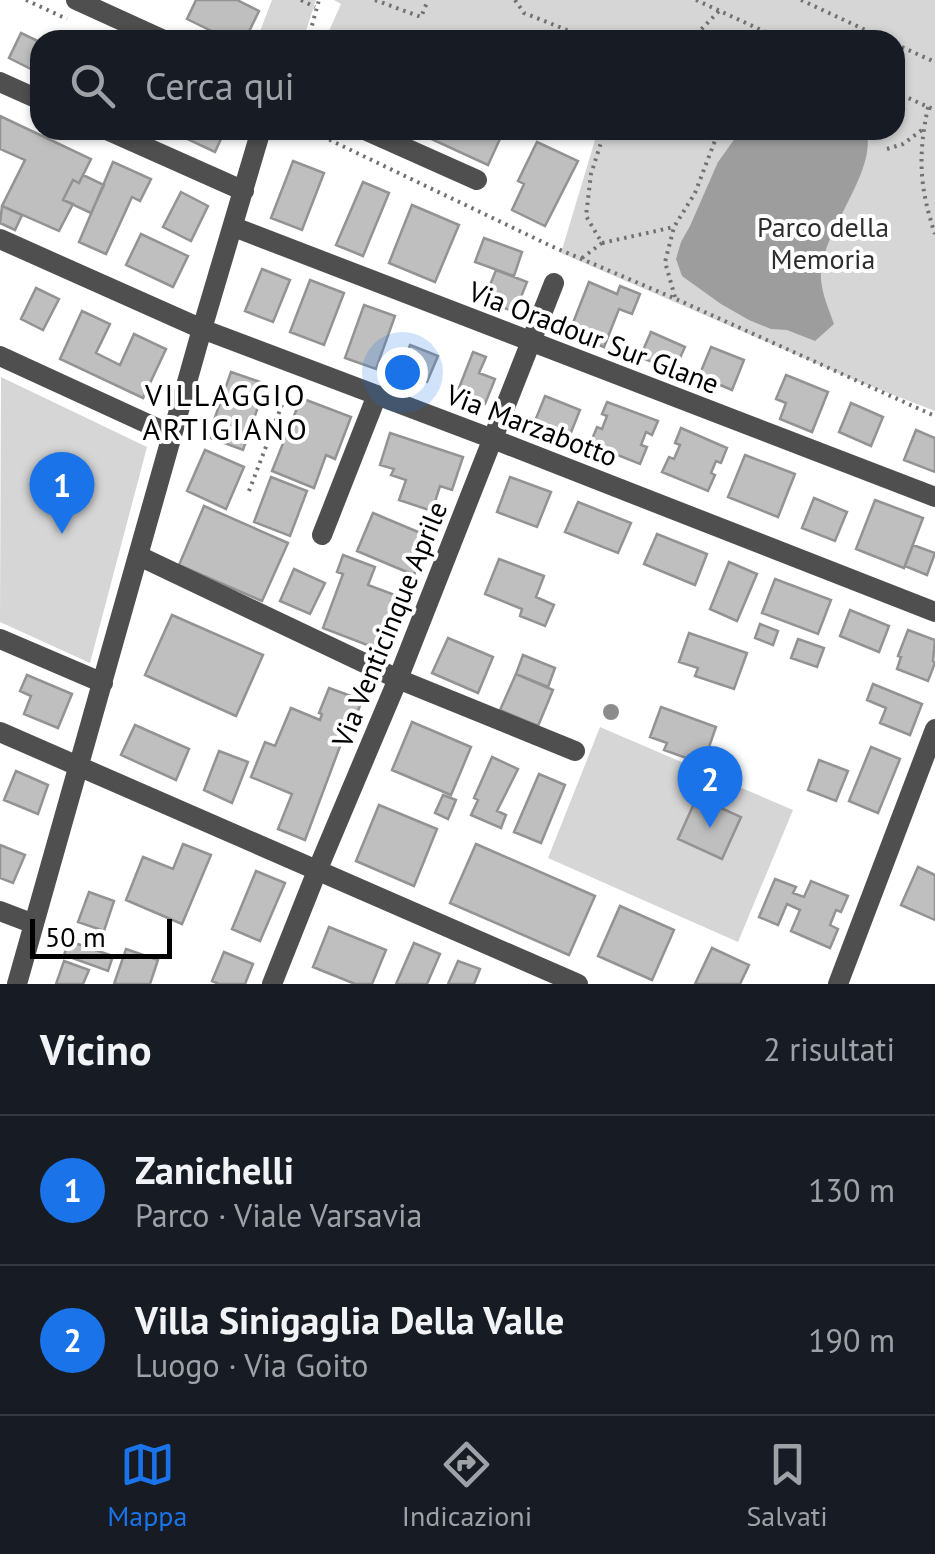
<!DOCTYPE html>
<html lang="it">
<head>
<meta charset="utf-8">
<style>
  :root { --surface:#171b24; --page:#242831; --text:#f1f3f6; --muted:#9ea1a6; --line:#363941; --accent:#1a73e8 }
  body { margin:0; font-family:"PT Sans",sans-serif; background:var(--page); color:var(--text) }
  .scale { position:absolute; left:30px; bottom:25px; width:142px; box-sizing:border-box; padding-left:10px; border:5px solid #000; border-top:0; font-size:28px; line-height:35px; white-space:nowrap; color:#000; -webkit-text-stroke:8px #fff; paint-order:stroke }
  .you { position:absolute; left:402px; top:372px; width:35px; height:35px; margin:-25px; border:8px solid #fff; border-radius:50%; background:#1a73e8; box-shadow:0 0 0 15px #1a73e833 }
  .badge { display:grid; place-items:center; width:65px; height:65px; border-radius:50%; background:var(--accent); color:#fff; font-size:32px; font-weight:700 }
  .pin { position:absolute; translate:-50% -82px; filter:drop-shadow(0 2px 5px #0008) }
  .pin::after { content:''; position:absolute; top:52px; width:35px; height:30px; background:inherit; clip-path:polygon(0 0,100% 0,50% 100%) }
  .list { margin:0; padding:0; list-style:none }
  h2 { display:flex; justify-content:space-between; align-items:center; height:130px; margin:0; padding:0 40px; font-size:42px }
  h2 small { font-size:32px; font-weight:400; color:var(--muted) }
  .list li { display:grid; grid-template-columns:65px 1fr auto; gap:30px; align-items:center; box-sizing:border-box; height:150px; padding:0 40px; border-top:2px solid var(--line) }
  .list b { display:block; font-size:38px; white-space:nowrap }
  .list p { margin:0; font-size:32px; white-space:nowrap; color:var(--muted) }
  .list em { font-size:32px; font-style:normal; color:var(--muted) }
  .icon { flex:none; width:55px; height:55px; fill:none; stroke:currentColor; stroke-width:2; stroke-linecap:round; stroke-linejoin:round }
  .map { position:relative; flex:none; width:935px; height:984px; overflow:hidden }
  .search { position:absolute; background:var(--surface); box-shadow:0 2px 8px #0004; left:30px; right:30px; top:30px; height:110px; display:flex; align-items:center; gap:25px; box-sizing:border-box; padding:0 35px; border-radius:30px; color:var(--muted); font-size:38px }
  .sheet { height:430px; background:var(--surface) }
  nav { display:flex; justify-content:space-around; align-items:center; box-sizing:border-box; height:140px; border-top:2px solid var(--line); background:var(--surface); font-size:28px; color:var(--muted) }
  nav a { display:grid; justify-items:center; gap:5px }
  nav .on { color:var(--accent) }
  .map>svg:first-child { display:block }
  .green { fill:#d6d6d6 }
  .water { fill:#9d9d9d }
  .building { fill:#bfbfbf; stroke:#939393; stroke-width:2.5 }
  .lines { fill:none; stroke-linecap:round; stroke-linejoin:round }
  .path { stroke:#717171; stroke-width:4; stroke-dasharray:2.5 5; stroke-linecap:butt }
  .minor { stroke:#4f4f4f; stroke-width:20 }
  .tree { fill:#8c8c8c }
  .labels { text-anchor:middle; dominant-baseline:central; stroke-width:8; stroke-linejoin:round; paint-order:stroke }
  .park-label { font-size:28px; fill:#2d2d2d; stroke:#fff }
  .street-label { font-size:28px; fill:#000; stroke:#fff }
  .neighbourhood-label { font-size:30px; letter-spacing:2.5px; fill:#000; stroke:#fff }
</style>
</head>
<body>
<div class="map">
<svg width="935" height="984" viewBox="0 0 935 984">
  <rect width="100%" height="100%" fill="#fff"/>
  <path class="green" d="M272,0H316L303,40H273L259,34Z
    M334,0H935V411L857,381L561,253L598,130H895V40H325L341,4Z
    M1,377L147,447L90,663L0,622Z
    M600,727L793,810L738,942L548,858Z"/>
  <path class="water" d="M741,130H866C879,172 818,234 821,279C822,294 829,310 834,324L815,341L787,330L771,329L749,320L721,304L682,276L676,259L681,242L690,226L718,162Z"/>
  <path class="building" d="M196,0H237L259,11L245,40H230L187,19Z
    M21,33L40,42V56L33,70L9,58Z
    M0,116L91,159L79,183L73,180L63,200L73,204L59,231L2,206L25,160L0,149Z
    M186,130H225L215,152L183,137Z
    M433,130H504L488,165L429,138Z
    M537,142L578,161L545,226L512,210L524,184L518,181Z
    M293,161L324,173L302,230L271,218Z
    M113,162L151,179L140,201L132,197L106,254L79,242Z
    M83,175L104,185L91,213L63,200L73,180L79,183Z
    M363,182L389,193L363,256L336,245Z
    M181,192L208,206L191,241L163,227Z
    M412,205L459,225L435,282L389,263Z
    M2,206L22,215L15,230L0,223Z
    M141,234L188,256L173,287L126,265Z
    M484,238L522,252L514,276L475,262Z
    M262,269L290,280L273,322L245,311Z
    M496,270L527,282L515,312L484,300Z
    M310,280L344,293L324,345L290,332Z
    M589,282L617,294L620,286L640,294L632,314L619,309L604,347L569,333Z
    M36,288L59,299L43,330L21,319Z
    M364,305L395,316L376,369L345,358Z
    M82,311L110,324L96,353L120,365L134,334L166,349L143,398L60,359Z
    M651,332L685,347L674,371L640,357Z
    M410,345L438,356L427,382L400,371Z
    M711,347L744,360L732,390L699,376Z
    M473,352L486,357L479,373L495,379L485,404L457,393Z
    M231,372L266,384L243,450L208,437Z
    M786,375L828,392L812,432L780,419L786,403L776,399Z
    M545,396L580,410L570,435L535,421Z
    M301,398L351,417L335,459L326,455L314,488L272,471Z
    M607,402L658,421L652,435L646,432L641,445L647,447L640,464L590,444L597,427L602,429L607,416L602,414Z
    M851,403L883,417L871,446L839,432Z
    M681,428L727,448L721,463L716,461L711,473L715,475L708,491L662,472L669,457L674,459L680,445L675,443Z
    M916,430L935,438V472L904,460Z
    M390,433L463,457L452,490L440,486L432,511L399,500L406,480L391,475L394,469L380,465Z
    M205,450L244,467L226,509L187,491Z
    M745,455L795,474L778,517L728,497Z
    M271,477L307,491L290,536L254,522Z
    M510,477L551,492L537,527L497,512Z
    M814,498L847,512L835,541L802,528Z
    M875,500L923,518L904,568L856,549Z
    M578,502L631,523L618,553L565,532Z
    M204,506L288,543L262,601L179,565Z
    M373,513L430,537L414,575L357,551Z
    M657,534L707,554L695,585L644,564Z
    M913,545L935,553L927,575L905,566Z
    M343,555L375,567L368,585L400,597L380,650L323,628L343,574L337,572Z
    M499,559L544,576L536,597L554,605L545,626L520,616L522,609L485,594Z
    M729,562L757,574L737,621L710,609Z
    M294,569L325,583L310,614L280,601Z
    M775,579L831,600L818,634L762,613Z
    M850,610L889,626L879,652L840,636Z
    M172,615L263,655L236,716L145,675Z
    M760,624L778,631L773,645L755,638Z
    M908,630L935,640L933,661L935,663L928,681L897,669L901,657L898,656Z
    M689,633L747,653L734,689L695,676L698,668L679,662Z
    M448,638L493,657L478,693L432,673Z
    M798,639L824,648L817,667L791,658Z
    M523,655L555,668L548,687L516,674Z
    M516,674L553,690L538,726L500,710Z
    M27,675L72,694L58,728L24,714L31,696L20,691Z
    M873,684L922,704L910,735L880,723L886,708L867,700Z
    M329,688L362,700L353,725L346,723L343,732L345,733L305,840L278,829L292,794L251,777L265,742L275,746L291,708L320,720L322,714L319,713Z
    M661,707L716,727L703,764L664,750L667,743L650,737Z
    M412,722L471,747L451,795L392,770Z
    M135,725L189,749L176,780L121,755Z
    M871,747L900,759L878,813L849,801Z
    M219,751L248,762L232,803L204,790Z
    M492,757L518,769L497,811L506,815L501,828L471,815L478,800L474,798Z
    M819,760L848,771L836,801L808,790Z
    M16,771L48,785L38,814L4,800Z
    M539,774L565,785L541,843L514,832Z
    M443,795L456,800L448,819L435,813Z
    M697,797L741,817L722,859L678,839Z
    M379,805L437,829L414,886L356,861Z
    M183,844L211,855L182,924L126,900L143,857L173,869Z
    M476,844L595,896L569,955L450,903Z
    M0,845L25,855L13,883L0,878Z
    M918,867L935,875V920L901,905Z
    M256,871L285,883L260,941L232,929Z
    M775,879L796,887L793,893L804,897L811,881L848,896L841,912L836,910L830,925L838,929L830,948L791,931L800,910L787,904L778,925L759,917Z
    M89,892L114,901L104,931L78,922Z
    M620,906L674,930L652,980L598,956Z
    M329,927L386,950L372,984H355L313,967Z
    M69,941L113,956L108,971L64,955Z
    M414,943L440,954L427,984H396Z
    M712,948L749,965L740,984H695Z
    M126,949L158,960L150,984H114Z
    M224,952L253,964L245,984H219L212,981Z
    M64,961L89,970L83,984H56Z
    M458,961L480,969L474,984H448Z"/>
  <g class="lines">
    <path class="path" d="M26,0L67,19
      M301,0L315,7
      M375,0L421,17L428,0
      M515,0L524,13L572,32L576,40
      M696,0L783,40
      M801,0L887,40
      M308,40L319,0
      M691,40L719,11
      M895,44L935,62
      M895,92L935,110
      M928,107C918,156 919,186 935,234
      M309,130L551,246L676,299L935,416
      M605,130L591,174L586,216L602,243L674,227
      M710,130L712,145
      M887,149L903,144L923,129
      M582,258L602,243
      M675,297L665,262L674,227L695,193L719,130
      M249,491L291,381"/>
    <path class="minor" d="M76,0L164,40
      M0,82L40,100
      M107,130L244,191
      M365,130L477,180
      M234,227L935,497
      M0,239L202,329L493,439L935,612
      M0,356L172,435
      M322,535L377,395
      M139,556L398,679L575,751
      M0,639L103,683
      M0,732L578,984
      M0,911L34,924
      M17,984L202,329L261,130
      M272,984L317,871L398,679L554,283
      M838,984L935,729"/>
  </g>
  <circle class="tree" cx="611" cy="712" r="8"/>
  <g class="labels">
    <g class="park-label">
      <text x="823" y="226">Parco della<tspan x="823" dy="32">Memoria</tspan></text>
    </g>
    <g class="street-label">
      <text transform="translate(594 337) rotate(21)">Via Oradour Sur Glane</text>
      <text transform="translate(532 425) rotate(21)">Via Marzabotto</text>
      <text transform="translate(389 624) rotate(-68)">Via Venticinque Aprile</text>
    </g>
    <g class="neighbourhood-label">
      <text x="226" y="394">VILLAGGIO<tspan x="226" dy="34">ARTIGIANO</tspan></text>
    </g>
  </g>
</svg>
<div class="scale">50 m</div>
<div class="you"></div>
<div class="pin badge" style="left:62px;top:534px">1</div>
<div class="pin badge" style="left:710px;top:828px">2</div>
<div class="search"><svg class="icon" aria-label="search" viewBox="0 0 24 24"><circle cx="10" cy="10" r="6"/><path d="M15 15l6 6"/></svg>Cerca qui</div>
</div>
<section class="sheet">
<h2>Vicino<small>2 risultati</small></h2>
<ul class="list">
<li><span class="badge">1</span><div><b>Zanichelli</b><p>Parco · Viale Varsavia</p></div><em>130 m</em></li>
<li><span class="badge">2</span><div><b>Villa Sinigaglia Della Valle</b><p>Luogo · Via Goito</p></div><em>190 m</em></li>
</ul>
</section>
<nav>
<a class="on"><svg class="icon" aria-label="map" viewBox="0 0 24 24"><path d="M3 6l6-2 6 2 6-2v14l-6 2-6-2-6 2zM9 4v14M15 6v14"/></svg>Mappa</a>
<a><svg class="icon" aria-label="directions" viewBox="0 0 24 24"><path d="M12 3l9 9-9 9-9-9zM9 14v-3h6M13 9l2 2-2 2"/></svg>Indicazioni</a>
<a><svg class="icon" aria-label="saved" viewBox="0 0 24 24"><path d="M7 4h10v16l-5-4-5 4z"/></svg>Salvati</a>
</nav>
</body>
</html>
